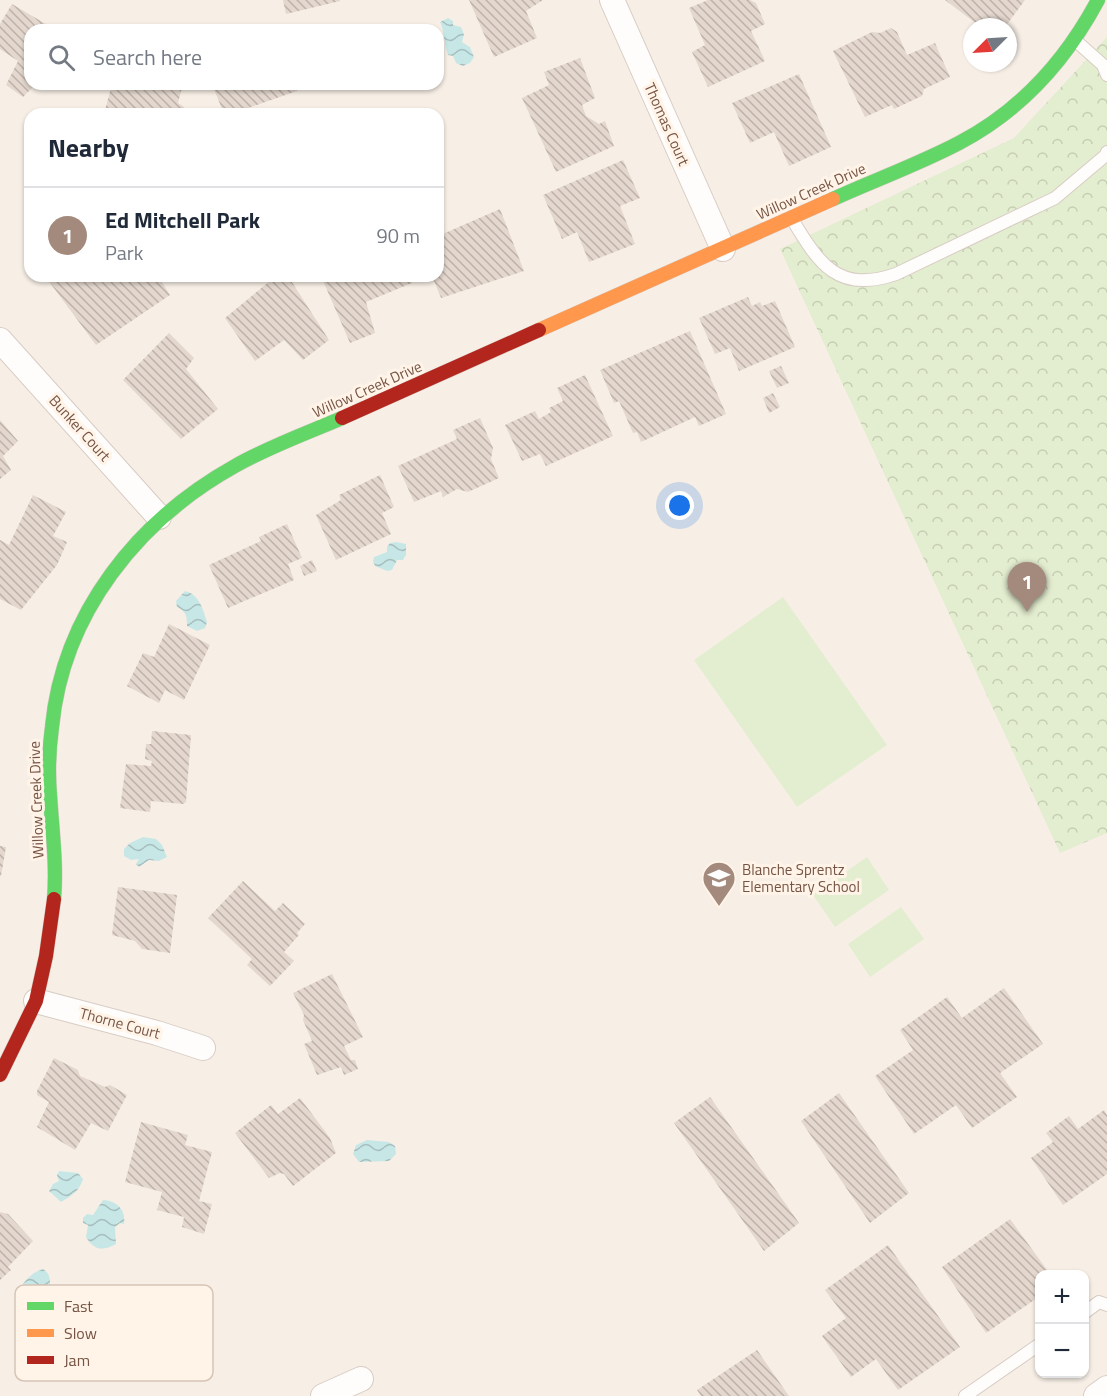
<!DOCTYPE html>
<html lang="en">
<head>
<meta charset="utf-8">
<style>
  :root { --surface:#fff; --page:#f2f2f3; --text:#1f2937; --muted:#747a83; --line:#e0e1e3; --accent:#a38a7d }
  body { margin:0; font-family:"Titillium Web",sans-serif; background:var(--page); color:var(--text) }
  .controls { position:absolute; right:18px; bottom:18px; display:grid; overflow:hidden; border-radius:12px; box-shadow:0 2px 4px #0004 }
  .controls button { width:54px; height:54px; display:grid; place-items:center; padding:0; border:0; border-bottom:2px solid var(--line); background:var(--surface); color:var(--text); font:30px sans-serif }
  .compass { position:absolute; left:963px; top:18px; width:54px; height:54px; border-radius:50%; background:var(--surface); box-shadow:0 2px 4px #0004; rotate:246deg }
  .you { position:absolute; left:680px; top:506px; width:21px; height:21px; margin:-15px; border:4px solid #fff; border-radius:50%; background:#1a73e8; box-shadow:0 0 0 9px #1a73e833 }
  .badge { display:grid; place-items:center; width:39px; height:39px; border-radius:50%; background:var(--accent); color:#fff; font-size:20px; font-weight:700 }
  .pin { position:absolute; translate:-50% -50px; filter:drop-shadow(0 2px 3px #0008) }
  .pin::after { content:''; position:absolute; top:32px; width:21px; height:18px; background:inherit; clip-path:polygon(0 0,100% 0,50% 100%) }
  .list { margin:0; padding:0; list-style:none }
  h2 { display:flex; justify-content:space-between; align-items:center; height:78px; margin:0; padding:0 24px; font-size:26px }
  h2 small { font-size:20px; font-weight:400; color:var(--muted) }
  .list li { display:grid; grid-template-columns:39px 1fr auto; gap:18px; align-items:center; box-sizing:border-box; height:96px; padding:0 24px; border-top:2px solid var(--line) }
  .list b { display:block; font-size:22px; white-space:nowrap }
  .list p { margin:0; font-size:20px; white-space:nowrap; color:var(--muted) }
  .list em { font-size:20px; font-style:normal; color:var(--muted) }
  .icon { flex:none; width:33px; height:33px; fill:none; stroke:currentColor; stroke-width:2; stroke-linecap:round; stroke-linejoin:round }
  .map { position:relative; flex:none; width:1107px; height:1396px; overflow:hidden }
  .search { position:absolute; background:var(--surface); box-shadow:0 2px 4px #0004; left:24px; top:24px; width:420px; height:66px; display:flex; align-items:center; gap:15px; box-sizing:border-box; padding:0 21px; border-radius:18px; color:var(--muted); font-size:22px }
  .panel { position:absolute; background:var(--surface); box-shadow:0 2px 4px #0004; left:24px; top:108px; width:420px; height:174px; border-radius:18px }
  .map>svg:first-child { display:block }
  .green { fill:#e3edcf }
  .park { fill:url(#park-crowns) }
  .water { fill:url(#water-waves) }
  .building { fill:url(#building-back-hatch) }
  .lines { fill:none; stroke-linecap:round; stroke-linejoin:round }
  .lane-casing { stroke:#d8ccc4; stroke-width:14 }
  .street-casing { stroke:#d8ccc4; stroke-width:26 }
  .fast-casing { stroke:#d7cbc3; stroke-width:15 }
  .slow-casing { stroke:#d7cbc3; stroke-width:15 }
  .jam-casing { stroke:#d7cbc3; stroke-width:15 }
  .lane { stroke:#fefdfb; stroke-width:12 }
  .street { stroke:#fefdfb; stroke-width:24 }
  .fast { stroke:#63d668; stroke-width:14 }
  .slow { stroke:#ff974d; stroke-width:14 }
  .jam { stroke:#b3261e; stroke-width:14 }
  .labels { text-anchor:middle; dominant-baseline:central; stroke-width:6; stroke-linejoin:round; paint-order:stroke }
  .street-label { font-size:15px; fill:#765445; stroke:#fff4e7 }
  .poi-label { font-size:15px; fill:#765445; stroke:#fff4e7; text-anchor:start }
  .key { fill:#fff4e7; stroke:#d6c4b6; stroke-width:1.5 }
  .key-label { font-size:16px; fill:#765445 }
</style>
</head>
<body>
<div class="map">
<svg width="1107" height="1396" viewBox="0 0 1107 1396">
  <defs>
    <pattern id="park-crowns" width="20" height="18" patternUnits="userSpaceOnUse" patternTransform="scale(1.5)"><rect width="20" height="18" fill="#e3edcf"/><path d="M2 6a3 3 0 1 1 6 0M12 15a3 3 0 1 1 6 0" fill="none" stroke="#c6cdb3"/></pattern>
    <pattern id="water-waves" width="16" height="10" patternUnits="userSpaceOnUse" patternTransform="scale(1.5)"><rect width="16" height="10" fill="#c7e7e7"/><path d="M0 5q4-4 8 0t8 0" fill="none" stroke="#a6bebd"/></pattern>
    <pattern id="building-back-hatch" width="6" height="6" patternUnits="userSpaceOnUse" patternTransform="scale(1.5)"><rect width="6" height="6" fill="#e3d7ce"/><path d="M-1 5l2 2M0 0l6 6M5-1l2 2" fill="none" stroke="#bdb1a9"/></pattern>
  </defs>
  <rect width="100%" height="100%" fill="#f7efe6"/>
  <path class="green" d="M783,597L887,745L797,807L694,660Z
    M867,857L889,890L835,927L813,895Z
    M901,907L924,939L870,977L848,944Z"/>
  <path class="park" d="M1107,37V833L1060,853L780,249L1014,138Z"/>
  <path class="water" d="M448,18L453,21V25L461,27L464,34L462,42L470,47L474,57L470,63L463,66L456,63L453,56L448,55C444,44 444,29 440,22Z
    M396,542L406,544V555L403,560H397L392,570L387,571L375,566L373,561L374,557L387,552V547L390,543Z
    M185,591C199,594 203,609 207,622L205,628L197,631L187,626C187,615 186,612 177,607L176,601Z
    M143,837L156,839L162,845L167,857L159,861L149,860L139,867L136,864L139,859L131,860L124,856V849L130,843Z
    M367,1140L389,1142L395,1146L396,1154L389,1161L359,1162L353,1154L356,1145Z
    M59,1171L78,1173L83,1179C79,1191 73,1195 61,1202L49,1191L53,1184L59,1181L57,1175Z
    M103,1200C117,1201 126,1209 124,1224L120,1223L115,1227L116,1244C103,1251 94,1251 86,1237L88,1225L83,1223V1218L87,1214L93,1215Z
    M43,1269C49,1273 50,1277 50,1284L31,1302L25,1304L19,1298C18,1286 31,1272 43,1269Z"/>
  <path class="building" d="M283,0H340V1L286,14Z
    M469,0H543L526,11L537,38L494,57Z
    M708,0H750L756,3L765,24L751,31L765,61L708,87L692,52L705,45L689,8Z
    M945,0H1025L1005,27H981Z
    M12,4L56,30H30V84H36L23,97L6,85L18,61L0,49V24Z
    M891,28L897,32L907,55L935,43L950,77L924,89L922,96L894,109L892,105L865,117L833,51L872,32L880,33Z
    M580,58L595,98L582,105L586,116L599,124L605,121L614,146L556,172L522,98L549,85L544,72Z
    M799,74L831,147L789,166L774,132L750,143L732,103Z
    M112,84H183L178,103L184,107L182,114H104Z
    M212,84H294L297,91L231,114H224Z
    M623,160L640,198L620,206L635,244L589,262L577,232L562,239L543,195Z
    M500,209L524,271L441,298L432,276H438V236Z
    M45,276H158L170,295L96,345Z
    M276,276H288L329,340L303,360L284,340L255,361L225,318Z
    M321,276H409L412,283L366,302L375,333L350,343Z
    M748,297L752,306L760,302L762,306L775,301L795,347L739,371L730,348L715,354L699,318Z
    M690,331L726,414L699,426L695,417L641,442L637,432L633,433L619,401L614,403L600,370Z
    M169,333L194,358L186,369L218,409L181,439L123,380Z
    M781,366L789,383L777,388L769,371Z
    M585,375L613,436L546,466L540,454L522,461L505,425L535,411L539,419L551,412L549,408L563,401L557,388Z
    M773,393L780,407L769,413L763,398Z
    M480,418L493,448L491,459L499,478L468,492L457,489L443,497L441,491L414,502L398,466L457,439L453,430Z
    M0,420L18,441L3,456L11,470L0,479Z
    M380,475L394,507L382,513L391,534L336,560L316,515L341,500L339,495Z
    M33,495L66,512L53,536L67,542L57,565L21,610L0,599V540L9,545Z
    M287,524L302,558L288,564L294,580L228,608L209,565L261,541L259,537Z
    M312,560L317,571L304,576L300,566Z
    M169,624L210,645L184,700L165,690L159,703L127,686L143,653L154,657Z
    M152,731L191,735L186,802L183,804L151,801L150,812L120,808L126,764L151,766L152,761L145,759L146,744H151Z
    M0,846L6,847L1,876H0Z
    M243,881L275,911L283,903L305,924L297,933L299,935L284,952L294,961L270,986L247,965L252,959L208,918Z
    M118,887L177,895L170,953L142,949L135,941L112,935Z
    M332,974L363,1037L344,1046L351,1060H355L358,1069L344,1075L341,1067L317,1075L304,1044L312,1041L303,1020L304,1015L293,993Z
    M1004,988L1043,1044L1000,1073L1017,1097L972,1128L956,1105L914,1134L875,1076L913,1050L900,1030L947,997L962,1018Z
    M54,1058L78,1070L80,1076L105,1087L110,1085L127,1095L108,1131L91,1123L75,1150L37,1127L49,1102L37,1095V1091Z
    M839,1093L909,1193L870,1223L801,1121Z
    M710,1097L799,1223L764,1251L674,1123Z
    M300,1098L330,1138L336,1153L293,1186L284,1174L280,1173L269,1178L235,1133L271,1105L278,1114Z
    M1104,1110L1107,1115V1174L1063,1205L1031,1158L1053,1142L1046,1133L1069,1116L1078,1129Z
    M141,1122L188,1135L185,1145L212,1152L199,1201L212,1204L204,1234L182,1227L184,1217L157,1210L162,1192L125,1182Z
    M0,1212L8,1214L33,1241L8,1267L11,1270L0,1280Z
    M1010,1219L1050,1274H1040V1296L986,1333L942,1267Z
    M888,1245L960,1347L898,1390L876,1359L851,1377L822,1336L846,1318L825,1290Z
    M757,1350L789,1396H701L697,1390Z"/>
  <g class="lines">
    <defs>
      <path id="lane" d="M1076,41L1103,65L1107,75
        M792,219C819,264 838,294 896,274L1055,198L1106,155L1107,152
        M1084,1313L1099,1302L1107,1305
        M965,1396L1040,1344"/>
      <path id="street" d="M612,0L723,249
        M0,340L159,517
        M36,1001L157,1033L203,1048
        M323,1396L361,1379
        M1096,1396L1107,1388"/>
      <path id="fast" d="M833,199C875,180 919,164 959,143C1020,111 1066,60 1098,0
        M54,899C57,864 52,829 50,795C48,772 49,749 52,727C63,613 138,520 235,466C268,447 307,433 342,418"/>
      <path id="slow" d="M539,330L833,199"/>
      <path id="jam" d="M342,418L539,330
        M0,1075L36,1001L46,956L54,899"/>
    </defs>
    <use href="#lane" class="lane-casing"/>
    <use href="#street" class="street-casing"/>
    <use href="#fast" class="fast-casing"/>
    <use href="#slow" class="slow-casing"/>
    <use href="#jam" class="jam-casing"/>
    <use href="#lane" class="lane"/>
    <use href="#street" class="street"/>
    <use href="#fast" class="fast"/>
    <use href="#slow" class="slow"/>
    <use href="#jam" class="jam"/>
  </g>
  <defs>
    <symbol id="school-pin" viewBox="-11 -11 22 30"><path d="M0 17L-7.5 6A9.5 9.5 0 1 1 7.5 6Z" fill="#a38a7d" stroke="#fff4e7"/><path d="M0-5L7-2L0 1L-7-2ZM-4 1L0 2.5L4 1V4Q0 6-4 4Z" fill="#fff"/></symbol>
  </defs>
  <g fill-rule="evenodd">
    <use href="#school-pin" x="700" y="859" width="38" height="52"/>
  </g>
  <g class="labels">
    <g class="street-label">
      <text transform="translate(667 124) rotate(66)">Thomas Court</text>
      <text transform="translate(811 191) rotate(-24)">Willow Creek Drive</text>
      <text transform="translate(367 389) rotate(-24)">Willow Creek Drive</text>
      <text transform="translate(80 428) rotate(48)">Bunker Court</text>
      <text transform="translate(36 800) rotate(-92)">Willow Creek Drive</text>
      <text transform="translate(120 1023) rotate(15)">Thorne Court</text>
    </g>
    <g class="poi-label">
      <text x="742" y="869">Blanche Sprentz<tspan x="742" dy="17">Elementary School</tspan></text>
    </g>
  </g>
  <rect x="15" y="1285" width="198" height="96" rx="9" class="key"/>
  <rect x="27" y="1302" width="27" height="8" fill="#63d668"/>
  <rect x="27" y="1329" width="27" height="8" fill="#ff974d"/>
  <rect x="27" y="1356" width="27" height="8" fill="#b3261e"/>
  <g class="key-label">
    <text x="64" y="1312">Fast</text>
    <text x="64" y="1339">Slow</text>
    <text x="64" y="1366">Jam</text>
  </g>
</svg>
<div class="controls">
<button>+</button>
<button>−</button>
</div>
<svg class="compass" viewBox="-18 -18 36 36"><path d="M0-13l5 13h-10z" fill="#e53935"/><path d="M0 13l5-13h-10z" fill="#747a83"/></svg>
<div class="you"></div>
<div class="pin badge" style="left:1027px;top:612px">1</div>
<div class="search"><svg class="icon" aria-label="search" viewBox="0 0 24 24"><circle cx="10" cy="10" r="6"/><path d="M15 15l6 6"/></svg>Search here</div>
<section class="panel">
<h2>Nearby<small></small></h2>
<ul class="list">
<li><span class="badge">1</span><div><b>Ed Mitchell Park</b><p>Park</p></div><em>90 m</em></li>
</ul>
</section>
</div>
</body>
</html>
